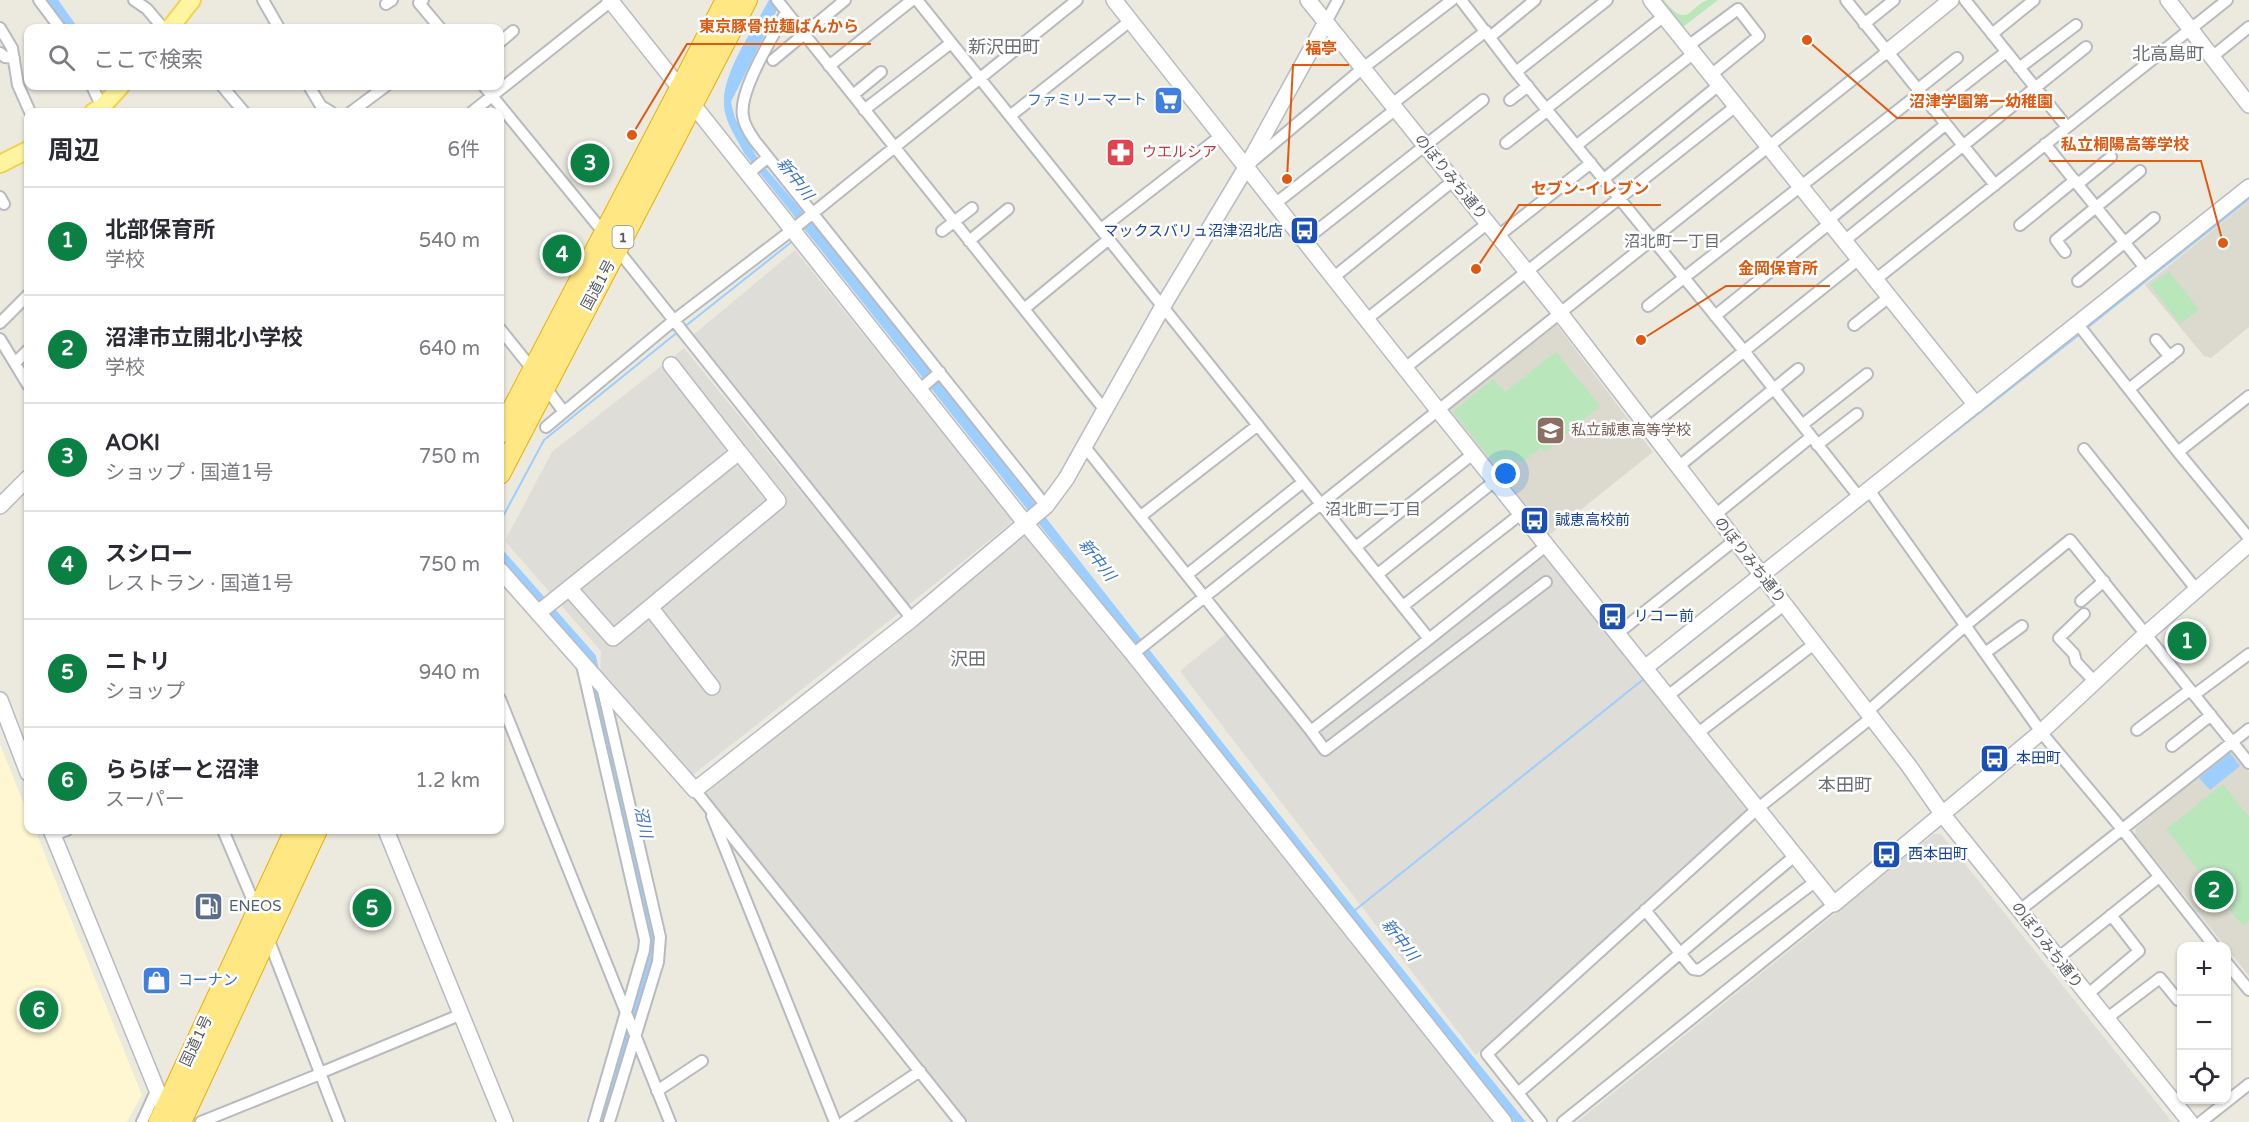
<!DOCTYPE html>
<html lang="ja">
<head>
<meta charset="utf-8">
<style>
  :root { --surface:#fff; --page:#f7f7f7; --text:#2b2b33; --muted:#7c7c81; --line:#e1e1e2; --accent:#0b8043 }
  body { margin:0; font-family:"Varela Round","Noto Sans JP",sans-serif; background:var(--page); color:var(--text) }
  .controls { position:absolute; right:18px; bottom:18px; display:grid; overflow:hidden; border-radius:12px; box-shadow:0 2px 4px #0004 }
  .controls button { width:54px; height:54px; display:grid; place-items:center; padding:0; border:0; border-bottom:2px solid var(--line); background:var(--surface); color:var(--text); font:30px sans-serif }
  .you { position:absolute; left:1506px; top:474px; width:21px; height:21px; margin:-15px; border:4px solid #fff; border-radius:50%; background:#1a73e8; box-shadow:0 0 0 9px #1a73e833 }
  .badge { display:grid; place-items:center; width:39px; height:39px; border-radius:50%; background:var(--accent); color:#fff; font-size:20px; font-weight:700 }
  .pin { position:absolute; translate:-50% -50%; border:3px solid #fff; box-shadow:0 2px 6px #0006 }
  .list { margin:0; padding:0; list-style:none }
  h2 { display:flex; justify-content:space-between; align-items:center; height:78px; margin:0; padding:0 24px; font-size:26px }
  h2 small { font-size:20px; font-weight:400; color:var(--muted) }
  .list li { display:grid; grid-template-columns:39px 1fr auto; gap:18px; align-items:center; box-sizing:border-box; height:108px; padding:0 24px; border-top:2px solid var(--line) }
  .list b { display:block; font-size:22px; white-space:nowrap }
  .list p { margin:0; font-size:20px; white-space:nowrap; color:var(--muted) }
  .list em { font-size:20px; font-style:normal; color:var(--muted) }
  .icon { flex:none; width:33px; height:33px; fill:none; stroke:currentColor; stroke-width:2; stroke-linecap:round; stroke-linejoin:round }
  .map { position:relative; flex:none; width:2249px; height:1122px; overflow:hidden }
  .search { position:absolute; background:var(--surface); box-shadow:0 2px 4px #0004; left:24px; top:24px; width:480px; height:66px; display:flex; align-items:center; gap:15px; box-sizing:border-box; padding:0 21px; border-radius:12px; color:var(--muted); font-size:22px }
  .panel { position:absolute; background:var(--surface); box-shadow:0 2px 4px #0004; left:24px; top:108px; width:480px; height:726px; border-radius:12px }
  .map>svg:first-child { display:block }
  .commercial { fill:#fff7d1 }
  .industrial { fill:#dfddd7 }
  .education { fill:#dcd9ce }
  .green { fill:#bae6bc }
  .water { fill:#9cceff }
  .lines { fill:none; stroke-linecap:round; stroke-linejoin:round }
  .stream { stroke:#9cceff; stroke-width:2 }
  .river { stroke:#9cceff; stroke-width:15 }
  .street-casing { stroke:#b7babf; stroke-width:14 }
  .secondary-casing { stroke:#b8bbc2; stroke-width:18 }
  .primary-casing { stroke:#f7d14e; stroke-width:20 }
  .highway-casing { stroke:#ebaf00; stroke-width:22 }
  .street { stroke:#fff; stroke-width:10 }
  .secondary { stroke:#fff; stroke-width:15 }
  .primary { stroke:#fff5a1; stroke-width:16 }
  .highway { stroke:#ffe783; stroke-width:20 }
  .labels { text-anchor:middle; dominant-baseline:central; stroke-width:5; stroke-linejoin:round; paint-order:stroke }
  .shield { fill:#fff; stroke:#8a8d90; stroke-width:1.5 }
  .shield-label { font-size:14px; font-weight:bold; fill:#585c61 }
  .shop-label { font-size:15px; fill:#366cbe; stroke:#fff; text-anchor:end }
  .health-label { font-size:15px; fill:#be3a42; stroke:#fff; text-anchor:start }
  .street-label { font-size:15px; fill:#585c61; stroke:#fff }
  .transit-label { font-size:15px; fill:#164399; stroke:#fff; text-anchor:start }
  .education-label { font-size:15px; fill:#785e54; stroke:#fff; text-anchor:start }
  .service-label { font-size:15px; fill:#4e5e75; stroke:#fff; text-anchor:start }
  .water-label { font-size:16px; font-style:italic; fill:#3b77c6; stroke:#fff }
  .neighbourhood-label { font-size:16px; fill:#696e73; stroke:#fff }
  .quarter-label { font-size:18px; fill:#696e73; stroke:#fff }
  .leader { fill:none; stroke:#e15910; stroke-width:2 }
  .callout-dot { fill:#e15910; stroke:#fff; stroke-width:2 }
  .callout-label { font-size:16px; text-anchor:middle; font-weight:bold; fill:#e15910; stroke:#fff; stroke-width:5; stroke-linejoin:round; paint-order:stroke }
</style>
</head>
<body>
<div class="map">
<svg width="2249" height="1122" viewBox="0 0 2249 1122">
  <rect width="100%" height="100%" fill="#eceadf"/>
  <path class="commercial" d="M0,744L28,814V830H35L142,1095L127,1122H0Z"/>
  <path class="industrial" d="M795,250L1011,518V523L906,607L692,336Z
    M684,348L899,613L690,777L600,673L601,651L505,541L552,452Z
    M1024,533L1496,1122H968L702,790Z
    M1543,551L1751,810L1476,1055L1180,671L1227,633L1311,737Z
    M1934,834H1941L2172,1122H1577Z"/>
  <path class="education" d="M2249,201V327L2211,358L2204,356L2145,285Z
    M1551,324L1557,325L1653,452L1548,536L1446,408Z
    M2229,752H2233L2249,772V976L2135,834L2136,828Z"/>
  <path class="green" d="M1656,0H1664C1688,31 1689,6 1708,0C1711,0 1715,0 1718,0L1679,30Z
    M2169,271L2199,310L2180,324L2150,285Z
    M1556,352L1600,406L1545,452L1541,448L1523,462L1517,460L1502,473L1453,412L1493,379L1505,392Z
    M2223,784L2249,817V921L2243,926L2166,829Z"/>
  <path class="water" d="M769,0H782L731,102L735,118L758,159C868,287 971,422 1075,555C1224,745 1374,935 1526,1122H1514L744,153C737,139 725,122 724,106C721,74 754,28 769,0Z
    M2230,753L2240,766L2210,790L2199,778Z"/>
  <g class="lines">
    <path class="stream" d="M683,328L794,240
      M2087,328L2249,199
      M1877,493L2080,334
      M500,522L544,440L679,331
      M1771,577L1870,499
      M1654,671L1762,585
      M1354,911L1645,678"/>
    <path class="river" d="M49,0L69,28
      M500,558L589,659L651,940L649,958L601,1116"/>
    <defs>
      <path id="street" d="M39,0L60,28
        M134,0L147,9L163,28
        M263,0L279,28
        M423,0L419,3L440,28
        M777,0L1104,409
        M917,0L1429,639
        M1461,0L1516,72L1744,351L1859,497
        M1846,0L1995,185
        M1965,0L2067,127
        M386,4L392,0
        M786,12C774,35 738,91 743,116C744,125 750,134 755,141L1046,506
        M1326,22L1338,0
        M1864,24L1894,0
        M0,28L12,48L18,85L30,112
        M1992,34L2034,0
        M1490,37L1535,0
        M500,42L513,31
        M1688,46L1738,9L1759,36L1711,75
        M0,53L5,57L14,58
        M2212,57L2249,27
        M773,60L845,0
        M829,66L912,0
        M2019,68L2076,25
        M1516,72L1607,0
        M92,86L102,107
        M222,86L244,112
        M309,86L321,106L331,112
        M484,86L604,233
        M1917,90L1957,58
        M853,95L881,72
        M1510,100L1528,86
        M1392,104L1486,31
        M1547,108L1664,16
        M1933,109L2006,52
        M864,110L951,43
        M351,112L386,86
        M472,112L611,1
        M1010,116L1130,21
        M1506,143L1548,110
        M2045,144L2146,269
        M1577,145L1694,53
        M1254,160L1363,68L1452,0
        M748,174L768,157
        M1604,179L1719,85
        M2078,184L2111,157
        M0,197L4,204
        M1276,203L1396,109
        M2020,225L2075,180
        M1101,229L1222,135
        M942,231L972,208
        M1498,236L1591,163
        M1305,240L1483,100
        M969,241L1008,209
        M1844,241L2086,47
        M617,249L912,619
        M2065,252L2056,240L2140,171
        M1334,277L1454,180
        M1875,280L2227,0
        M2078,281L2154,218
        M1648,306L1920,93
        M1024,309L1109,239
        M1715,316L1830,223L1831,218L1945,125
        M1367,319L1488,223
        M0,323L28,295
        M2077,323L2178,452L2249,538
        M1854,325L1889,297
        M500,329L533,370
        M0,339L28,385
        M2156,340L2170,357
        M15,363L28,350
        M1405,368L1736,106
        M545,387L564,412
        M2129,389L2178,350
        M919,390L940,372
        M1802,425L1867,374
        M546,427L673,321L792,230L1077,0
        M1648,428L1859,259
        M1817,445L1857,414
        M1085,447L1311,731L1429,639L1547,545
        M2084,449L2196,589
        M2178,452L2249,396
        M1678,467L1798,369
        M1869,490L2041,732L2122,829L2214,946
        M1715,515L1811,437
        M1141,516L1258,425
        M1356,547L1474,453
        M1188,574L1303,482
        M1378,574L1496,480
        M2081,601L2104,581
        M1403,606L1522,513
        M2084,614L2059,638L2074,654L2076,662L2095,682
        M1618,633L1735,540
        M1985,653L2022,626
        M1133,654L1887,52
        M582,665L645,940L644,950L594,1122
        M602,686L660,937L658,962L609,1122
        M1669,695L1784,605
        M2194,695L2249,654
        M500,699L670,1122
        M1867,712L1965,626L2070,540L2249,763
        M2137,730L2190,690
        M1311,731L1325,750L1546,582
        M1698,733L1814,644
        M2172,746L2211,715
        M695,790L960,1122
        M712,816L835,1122
        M223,830L257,910
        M53,835L67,830
        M1645,910L1693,969L1699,970L1816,881
        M2020,910L2249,729
        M268,938L339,1122
        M2058,958L2159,877
        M2226,962L2249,990
        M2087,995L2139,951L2111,915
        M2106,1019L2160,978L2178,1000
        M320,1073L462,1014
        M657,1091L702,1061
        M1518,1093C1611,1014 1702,933 1796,855
        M142,1122L157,1089
        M201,1122L320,1074
        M844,1122L920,1071
        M1541,1122L1487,1054L1757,809L1871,718
        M1563,1122L1834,904
        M2201,1122L2249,1084"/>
      <path id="secondary" d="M610,0L1026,524L1133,654L1504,1122
        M1114,0L1438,410L1834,904L2041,732L2146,634L2249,544
        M1308,0L1560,313L1909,766L1943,815L2190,1122
        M1651,0L1976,405
        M2168,0L2249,105
        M1887,52L1951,0
        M0,506L28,478
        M500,570L695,790L912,619L1046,506L1066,479L1163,306L1247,166L1326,22
        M569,588L613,638L778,501L739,452
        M650,607L712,687
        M538,613L739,452L671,365
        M1646,667L2249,187
        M0,700L28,773
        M51,830L170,1122
        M386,830L505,1122"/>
      <path id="primary" d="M170,28L192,0
        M93,112L102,107L121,86
        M0,164L28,150"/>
      <path id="highway" d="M500,433L726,0
        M500,474L747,0
        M159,1122L295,830
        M181,1122L317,830"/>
    </defs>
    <use href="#street" class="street-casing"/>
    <use href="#secondary" class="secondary-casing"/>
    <use href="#primary" class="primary-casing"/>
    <use href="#highway" class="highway-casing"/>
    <use href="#street" class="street"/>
    <use href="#secondary" class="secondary"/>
    <use href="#primary" class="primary"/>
    <use href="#highway" class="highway"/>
  </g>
  <defs>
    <symbol id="supermarket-square" viewBox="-11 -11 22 22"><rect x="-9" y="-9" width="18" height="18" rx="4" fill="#3f7fe0" stroke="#fff"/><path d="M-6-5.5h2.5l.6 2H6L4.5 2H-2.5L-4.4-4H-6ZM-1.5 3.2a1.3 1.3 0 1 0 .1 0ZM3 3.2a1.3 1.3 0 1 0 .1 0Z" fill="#fff"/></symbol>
    <symbol id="pharmacy-square" viewBox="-11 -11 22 22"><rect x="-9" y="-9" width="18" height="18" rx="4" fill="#e0444e" stroke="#fff"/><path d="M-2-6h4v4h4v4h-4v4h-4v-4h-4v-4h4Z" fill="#fff"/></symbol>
    <symbol id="bus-square" viewBox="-11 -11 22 22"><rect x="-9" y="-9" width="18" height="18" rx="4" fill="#1a4fb4" stroke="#fff"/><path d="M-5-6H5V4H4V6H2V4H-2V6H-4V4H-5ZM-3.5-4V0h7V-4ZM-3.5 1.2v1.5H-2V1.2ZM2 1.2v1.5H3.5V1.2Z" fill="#fff"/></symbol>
    <symbol id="school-square" viewBox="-11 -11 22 22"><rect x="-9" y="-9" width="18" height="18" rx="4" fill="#8d6e63" stroke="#fff"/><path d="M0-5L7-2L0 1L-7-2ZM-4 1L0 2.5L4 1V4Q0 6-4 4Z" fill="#fff"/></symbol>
    <symbol id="fuel-square" viewBox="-11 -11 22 22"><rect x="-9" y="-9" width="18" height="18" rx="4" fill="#5c6f8a" stroke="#fff"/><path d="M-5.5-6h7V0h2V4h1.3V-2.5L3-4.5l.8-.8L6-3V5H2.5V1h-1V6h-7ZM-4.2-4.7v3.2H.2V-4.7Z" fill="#fff"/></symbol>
    <symbol id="shop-square" viewBox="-11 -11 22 22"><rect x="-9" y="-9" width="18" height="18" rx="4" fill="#3f7fe0" stroke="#fff"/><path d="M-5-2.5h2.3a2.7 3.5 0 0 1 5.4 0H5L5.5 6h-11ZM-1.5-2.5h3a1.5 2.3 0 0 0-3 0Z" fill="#fff"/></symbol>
  </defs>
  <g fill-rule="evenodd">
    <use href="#supermarket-square" x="1152" y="84" width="33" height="33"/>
    <use href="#pharmacy-square" x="1104" y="136" width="33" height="33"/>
    <use href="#bus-square" x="1288" y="214" width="33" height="33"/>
    <use href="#school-square" x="1534" y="414" width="33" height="33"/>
    <use href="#bus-square" x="1518" y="504" width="33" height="33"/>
    <use href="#bus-square" x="1596" y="600" width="33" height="33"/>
    <use href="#bus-square" x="1978" y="742" width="33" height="33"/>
    <use href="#bus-square" x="1870" y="838" width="33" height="33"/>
    <use href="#fuel-square" x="192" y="890" width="33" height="33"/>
    <use href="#shop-square" x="140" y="964" width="33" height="33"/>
  </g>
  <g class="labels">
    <rect class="shield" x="612.5" y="226" width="21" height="22" rx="4.5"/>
    <g class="shield-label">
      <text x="623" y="237">1</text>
    </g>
    <g class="shop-label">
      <text x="1147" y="100">ファミリーマート</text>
      <text x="178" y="980" text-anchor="start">コーナン</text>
    </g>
    <g class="health-label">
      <text x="1142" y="152">ウエルシア</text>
    </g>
    <g class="street-label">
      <text transform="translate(1451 177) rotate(51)">のぼりみち通り</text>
      <text transform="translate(598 285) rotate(-62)">国道1号</text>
      <text transform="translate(1750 560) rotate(52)">のぼりみち通り</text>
      <text transform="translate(2047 945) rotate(52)">のぼりみち通り</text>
      <text transform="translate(196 1041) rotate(-65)">国道1号</text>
    </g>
    <g class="transit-label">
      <text x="1283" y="231" text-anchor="end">マックスバリュ沼津沼北店</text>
      <text x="1555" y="520">誠恵高校前</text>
      <text x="1634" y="616">リコー前</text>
      <text x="2016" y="758">本田町</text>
      <text x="1908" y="854">西本田町</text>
    </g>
    <g class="education-label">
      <text x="1571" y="430">私立誠恵高等学校</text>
    </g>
    <g class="service-label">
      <text x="229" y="906">ENEOS</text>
    </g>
    <g class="water-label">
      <text transform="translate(795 179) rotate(52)">新中川</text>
      <text transform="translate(1097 560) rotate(52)">新中川</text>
      <text transform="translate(643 822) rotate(78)">沼川</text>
      <text transform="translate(1400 940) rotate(52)">新中川</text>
    </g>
    <g class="neighbourhood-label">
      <text x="1672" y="242">沼北町一丁目</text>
      <text x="1373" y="510">沼北町二丁目</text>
    </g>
    <g class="quarter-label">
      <text x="1004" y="47">新沢田町</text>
      <text x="2168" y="54">北高島町</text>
      <text x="968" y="659">沢田</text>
      <text x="1845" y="785">本田町</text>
    </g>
  </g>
  <path class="leader" d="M632 135L687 44H871M1287 179L1293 65H1349M1807 40L1897 118H2065M2223 243L2201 161H2049M1476 269L1519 205H1661M1641 340L1726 286H1830"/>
  <g class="callout-dot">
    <circle cx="632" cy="135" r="6"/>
    <circle cx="1287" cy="179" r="6"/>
    <circle cx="1807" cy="40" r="6"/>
    <circle cx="2223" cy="243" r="6"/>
    <circle cx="1476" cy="269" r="6"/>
    <circle cx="1641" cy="340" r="6"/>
  </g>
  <g class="callout-label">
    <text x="779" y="32">東京豚骨拉麺ばんから</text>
    <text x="1321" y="54">福亭</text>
    <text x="1981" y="107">沼津学園第一幼稚園</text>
    <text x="2125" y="150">私立桐陽高等学校</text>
    <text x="1590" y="194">セブン-イレブン</text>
    <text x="1778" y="274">金岡保育所</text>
  </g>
</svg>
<div class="controls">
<button>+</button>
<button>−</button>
<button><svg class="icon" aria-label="locate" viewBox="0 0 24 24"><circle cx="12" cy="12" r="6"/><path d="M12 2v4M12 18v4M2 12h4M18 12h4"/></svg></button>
</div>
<div class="you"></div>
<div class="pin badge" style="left:2187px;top:641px">1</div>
<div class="pin badge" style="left:2214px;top:890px">2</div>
<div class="pin badge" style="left:590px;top:163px">3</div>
<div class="pin badge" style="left:562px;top:254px">4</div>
<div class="pin badge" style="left:372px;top:908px">5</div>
<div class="pin badge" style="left:39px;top:1010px">6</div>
<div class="search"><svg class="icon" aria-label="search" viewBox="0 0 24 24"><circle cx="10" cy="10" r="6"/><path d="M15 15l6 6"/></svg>ここで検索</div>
<section class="panel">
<h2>周辺<small>6件</small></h2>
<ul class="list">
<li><span class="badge">1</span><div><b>北部保育所</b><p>学校</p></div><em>540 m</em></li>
<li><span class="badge">2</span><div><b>沼津市立開北小学校</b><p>学校</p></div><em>640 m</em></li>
<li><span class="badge">3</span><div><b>AOKI</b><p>ショップ · 国道1号</p></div><em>750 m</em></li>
<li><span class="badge">4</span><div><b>スシロー</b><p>レストラン · 国道1号</p></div><em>750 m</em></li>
<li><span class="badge">5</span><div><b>ニトリ</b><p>ショップ</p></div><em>940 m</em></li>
<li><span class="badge">6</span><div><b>ららぽーと沼津</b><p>スーパー</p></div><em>1.2 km</em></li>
</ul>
</section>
</div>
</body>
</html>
